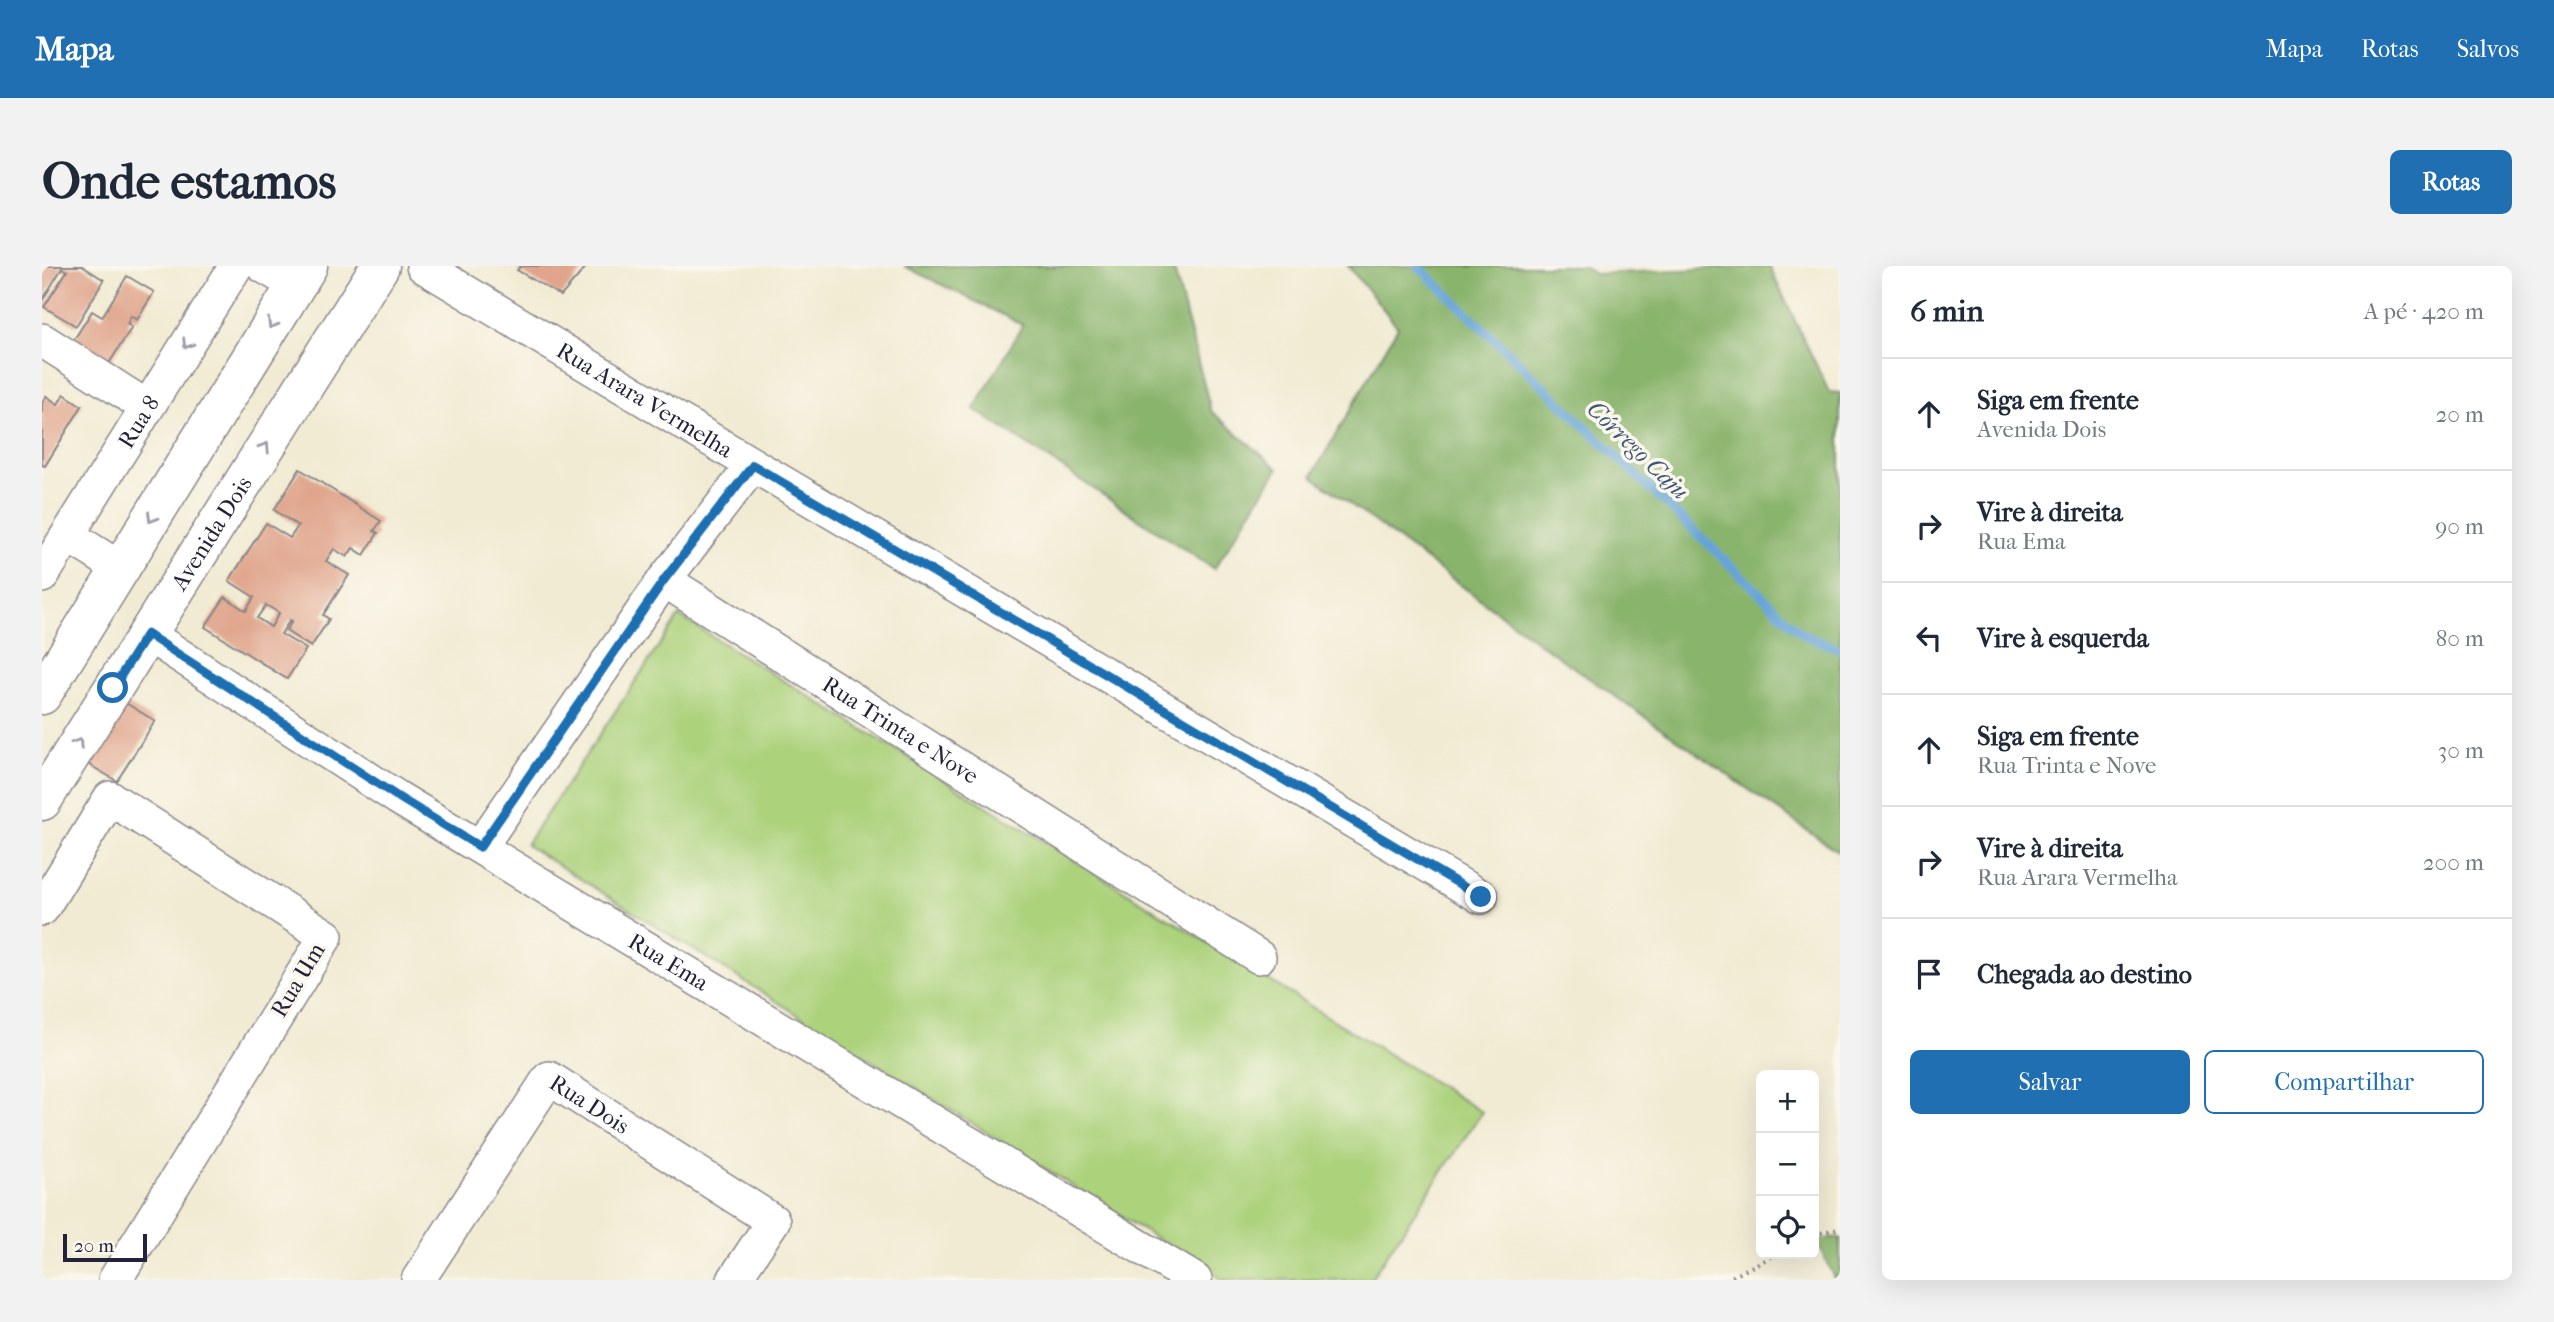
<!DOCTYPE html>
<html lang="pt">
<head>
<meta charset="utf-8">
<style>
  :root { --surface:#fff; --page:#f2f2f3; --text:#1f2937; --muted:#747a83; --line:#e0e1e3; --accent:#1f6fb2 }
  body { margin:0; font-family:"IM FELL French Canon",serif; background:var(--page); color:var(--text) }
  .controls { position:absolute; right:21px; bottom:21px; display:grid; overflow:hidden; border-radius:10px; box-shadow:0 7px 28px #0002 }
  .controls button { width:63px; height:63px; display:grid; place-items:center; padding:0; border:0; border-bottom:2px solid var(--line); background:var(--surface); color:var(--text); font:35px sans-serif }
  .scale { position:absolute; left:21px; bottom:18px; width:84px; box-sizing:border-box; padding-left:7px; border:4px solid #22223b; border-top:0; font-size:19px; line-height:24px; white-space:nowrap; color:#22223b; -webkit-text-stroke:5px #fbf7ec; paint-order:stroke }
  .stop { position:absolute; width:21px; height:21px; margin:-16px; border:5px solid #1f6fb2; border-radius:50%; background:#fff }
  .stop.end { background:#1f6fb2; border-color:#fff; box-shadow:0 2px 7px #0008 }
  .list { margin:0; padding:0; list-style:none }
  h2 { display:flex; justify-content:space-between; align-items:center; height:91px; margin:0; padding:0 28px; font-size:30px }
  h2 small { font-size:23px; font-weight:400; color:var(--muted) }
  .list li { display:grid; grid-template-columns:46px 1fr auto; gap:21px; align-items:center; box-sizing:border-box; height:112px; padding:0 28px; border-top:2px solid var(--line) }
  .list b { display:block; font-size:26px; white-space:nowrap }
  .list p { margin:0; font-size:23px; white-space:nowrap; color:var(--muted) }
  .list em { font-size:23px; font-style:normal; color:var(--muted) }
  .actions { display:flex; gap:14px; padding:21px 28px }
  .actions a { flex:1; padding:16px 0; border:2px solid var(--accent); border-radius:10px; text-align:center; font-size:24px; color:var(--accent) }
  .actions .main { background:var(--accent); color:#fff }
  .icon { flex:none; width:38px; height:38px; fill:none; stroke:currentColor; stroke-width:2; stroke-linecap:round; stroke-linejoin:round }
  .map { position:relative; flex:none; width:1798px; height:1014px; overflow:hidden; border-radius:10px }
  header { display:flex; align-items:center; gap:42px; box-sizing:border-box; height:98px; padding:0 35px; background:var(--accent); color:#fff }
  header strong { font-size:33px }
  nav { display:flex; gap:38px; margin-inline-start:auto; font-size:24px }
  .intro { display:flex; align-items:center; justify-content:space-between; box-sizing:border-box; height:168px; padding:0 42px }
  h1 { margin:0; font-size:49px }
  .button { padding:18px 32px; border-radius:10px; background:var(--accent); color:#fff; font-size:24px; font-weight:700 }
  main { display:flex; gap:42px; padding:0 42px }
  aside { flex:1; background:var(--surface); border-radius:10px; box-shadow:0 7px 28px #0002 }
  .map>svg:first-child { display:block }
  .green { fill:#acd27c; stroke:#677a5c; stroke-width:2 }
  .forest { fill:#89b46c; stroke:#566b54; stroke-width:2 }
  .lines { fill:none; stroke-linecap:round; stroke-linejoin:round }
  .stream { stroke:#66a4d8; stroke-width:9 }
  .building { fill:#e0a58c; fill-rule:evenodd }
  .minor-casing { stroke:#8a8687; stroke-width:36 }
  .secondary-casing { stroke:#8a8687; stroke-width:41 }
  .path { stroke:#8a8687; stroke-width:4.5; stroke-dasharray:2 5; stroke-linecap:butt }
  .minor { stroke:#fff; stroke-width:33 }
  .secondary { stroke:#fff; stroke-width:38 }
  .oneway { stroke:#9c9ca7 }
  .route { stroke:#1f6fb2; stroke-width:9 }
  .labels { text-anchor:middle; dominant-baseline:central; stroke-width:7; stroke-linejoin:round; paint-order:stroke }
  .street-label { font-size:23px; fill:#22223b; stroke:#fbf7ec }
  .water-label { font-size:24px; font-style:italic; fill:#3d567a; stroke:#fbf7ec }
</style>
</head>
<body>
<header>
<strong>Mapa</strong>
<nav><a>Mapa</a><a>Rotas</a><a>Salvos</a></nav>
</header>
<div class="intro"><h1>Onde estamos</h1><a class="button">Rotas</a></div>
<main>
<div class="map">
<svg width="1798" height="1014" viewBox="0 0 1798 1014">
  <rect width="100%" height="100%" fill="#fbf7ec"/>
  <filter id="ink" filterUnits="userSpaceOnUse"><feTurbulence type="fractalNoise" baseFrequency=".0143" numOctaves="2"/><feDisplacementMap in="SourceGraphic" scale="14" xChannelSelector="R" yChannelSelector="G"/><feConvolveMatrix kernelMatrix="1 2 1 2 8 2 1 2 1" color-interpolation-filters="sRGB"/></filter>
  <filter id="wash" filterUnits="userSpaceOnUse"><feTurbulence type="fractalNoise" baseFrequency=".00686" numOctaves="4" result="noise"/><feDisplacementMap in="SourceGraphic" scale="28" xChannelSelector="R" yChannelSelector="G"/><feGaussianBlur stdDeviation="1.57" result="paint"/><feColorMatrix in="noise" values="0 0 0 0 0 0 0 0 0 0 0 0 0 0 0 0 0 1.4 0 .05"/><feComposite in="paint" operator="in"/></filter>
  <g filter="url(#wash)">
    <rect width="100%" height="100%" fill="#f1ebd3"/>
    <path class="green" d="M637,350L1440,846L1328,1014H1181L484,579Z"/>
    <path class="forest" d="M862,0H1131L1169,145L1236,203L1172,303L932,143L981,59Z
      M1306,0H1541L1553,8L1727,0L1787,126L1798,127V587L1518,392L1270,210L1356,61Z
      M1798,972V1014H1793L1774,974Z"/>
    <g class="lines">
      <path class="stream" d="M1376,0L1761,369L1798,383"/>
    </g>
    <g id="blocks">
      <path class="building" d="M0,0H40L62,14L34,60L2,41L25,5L20,2L0,35Z
        M479,0H545L519,30L475,4Z
        M85,10L112,26L95,54L89,50L85,58L90,61L66,99L30,77L50,45L60,51Z
        M22,128L40,140L3,200L0,199V137L4,130L16,138Z
        M258,203L339,255L332,265L336,267L322,289L311,282L305,291L292,283L284,295L307,309L281,349L287,353L269,381L244,365L250,355L248,354L239,368L264,383L245,413L163,361L183,331L204,345L212,331L187,315L224,257L248,272L256,260L232,244ZM224,339L237,347L229,361L215,352Z
        M79,434L113,455L75,515L41,495Z"/>
    </g>
  </g>
  <g filter="url(#ink)">
    <use href="#blocks" fill-opacity="0" stroke="#8a8687" stroke-width="2"/>
    <g class="lines">
      <defs>
        <g id="minor">
          <path d="M221,0L254,19"/>
          <path id="s1" d="M381,0L711,199L1439,631"/>
          <path d="M0,74L105,141"/>
          <path d="M27,270L79,303"/>
          <path id="s2" d="M0,310L194,0"/>
          <path id="s3" d="M622,314L1217,691"/>
          <path id="s4" d="M105,368L356,532L1153,1014"/>
          <path d="M438,581L622,314L711,199"/>
          <path d="M0,643L68,532L284,670L73,1014"/>
          <path id="s5" d="M376,1014L507,812L731,955L692,1014"/>
        </g>
        <g id="secondary">
          <path d="M0,429L266,0"/>
          <path id="s6" d="M0,535L338,0"/>
        </g>
      </defs>
      <use href="#minor" class="minor-casing"/>
      <use href="#secondary" class="secondary-casing"/>
      <path class="path" d="M1772,969L1798,962
        M1684,1014L1734,988"/>
      <use href="#minor" class="minor"/>
      <use href="#secondary" class="secondary"/>
    </g>
    <defs><path id="oneway-chevron" d="M-2-3.5L2.5 0L-2 3.5" fill="none" stroke-width="1.6" stroke-linecap="round" stroke-linejoin="round" transform="scale(1.75)"/></defs>
    <g class="oneway">
      <use href="#oneway-chevron" transform="translate(230 58) rotate(121)"/>
      <use href="#oneway-chevron" transform="translate(145 78) rotate(122)"/>
      <use href="#oneway-chevron" transform="translate(223 181) rotate(-58)"/>
      <use href="#oneway-chevron" transform="translate(110 252) rotate(121)"/>
      <use href="#oneway-chevron" transform="translate(36 477) rotate(-58)"/>
    </g>
  </g>
  <g class="lines" filter="url(#ink)">
    <path class="route" d="M71,422L105,368L356,531L438,581L622,314L711,199L1439,631"/>
  </g>
  <g class="labels">
    <g class="street-label">
      <text stroke="none"><textPath href="#s1" startOffset="259">Rua Arara Vermelha</textPath></text>
      <text stroke="none"><textPath href="#s2" startOffset="182">Rua 8</textPath></text>
      <text stroke="none"><textPath href="#s6" startOffset="317">Avenida Dois</textPath></text>
      <text stroke="none"><textPath href="#s3" startOffset="280">Rua Trinta e Nove</textPath></text>
      <text stroke="none"><textPath href="#s4" startOffset="616">Rua Ema</textPath></text>
      <text transform="translate(256 714) rotate(-59)">Rua Um</text>
      <text stroke="none"><textPath href="#s5" startOffset="289">Rua Dois</textPath></text>
    </g>
    <g class="water-label">
      <text transform="translate(1596 184) rotate(44)">Córrego Caju</text>
    </g>
  </g>
</svg>
<div class="controls">
<button>+</button>
<button>−</button>
<button><svg class="icon" aria-label="locate" viewBox="0 0 24 24"><circle cx="12" cy="12" r="6"/><path d="M12 2v4M12 18v4M2 12h4M18 12h4"/></svg></button>
</div>
<div class="scale">20 m</div>
<div class="stop" style="left:71px;top:422px"></div>
<div class="stop end" style="left:1439px;top:631px"></div>
</div>
<aside>
<h2>6 min<small>A pé · 420 m</small></h2>
<ul class="list">
<li><svg class="icon" aria-label="ahead" viewBox="0 0 24 24"><path d="M12 20V5M6 11l6-6 6 6"/></svg><div><b>Siga em frente</b><p>Avenida Dois</p></div><em>20 m</em></li>
<li><svg class="icon" aria-label="right" viewBox="0 0 24 24"><path d="M7 20v-9h11M14 6l5 5-5 5"/></svg><div><b>Vire à direita</b><p>Rua Ema</p></div><em>90 m</em></li>
<li><svg class="icon" aria-label="left" viewBox="0 0 24 24"><path d="M17 20v-9H6M10 6l-5 5 5 5"/></svg><div><b>Vire à esquerda</b></div><em>80 m</em></li>
<li><svg class="icon" aria-label="ahead" viewBox="0 0 24 24"><path d="M12 20V5M6 11l6-6 6 6"/></svg><div><b>Siga em frente</b><p>Rua Trinta e Nove</p></div><em>30 m</em></li>
<li><svg class="icon" aria-label="right" viewBox="0 0 24 24"><path d="M7 20v-9h11M14 6l5 5-5 5"/></svg><div><b>Vire à direita</b><p>Rua Arara Vermelha</p></div><em>200 m</em></li>
<li><svg class="icon" aria-label="arrive" viewBox="0 0 24 24"><path d="M6 21V4h12l-3 4 3 4H6"/></svg><div><b>Chegada ao destino</b></div></li>
</ul>
<div class="actions"><a class="main">Salvar</a><a>Compartilhar</a></div>
</aside>
</main>
</body>
</html>
